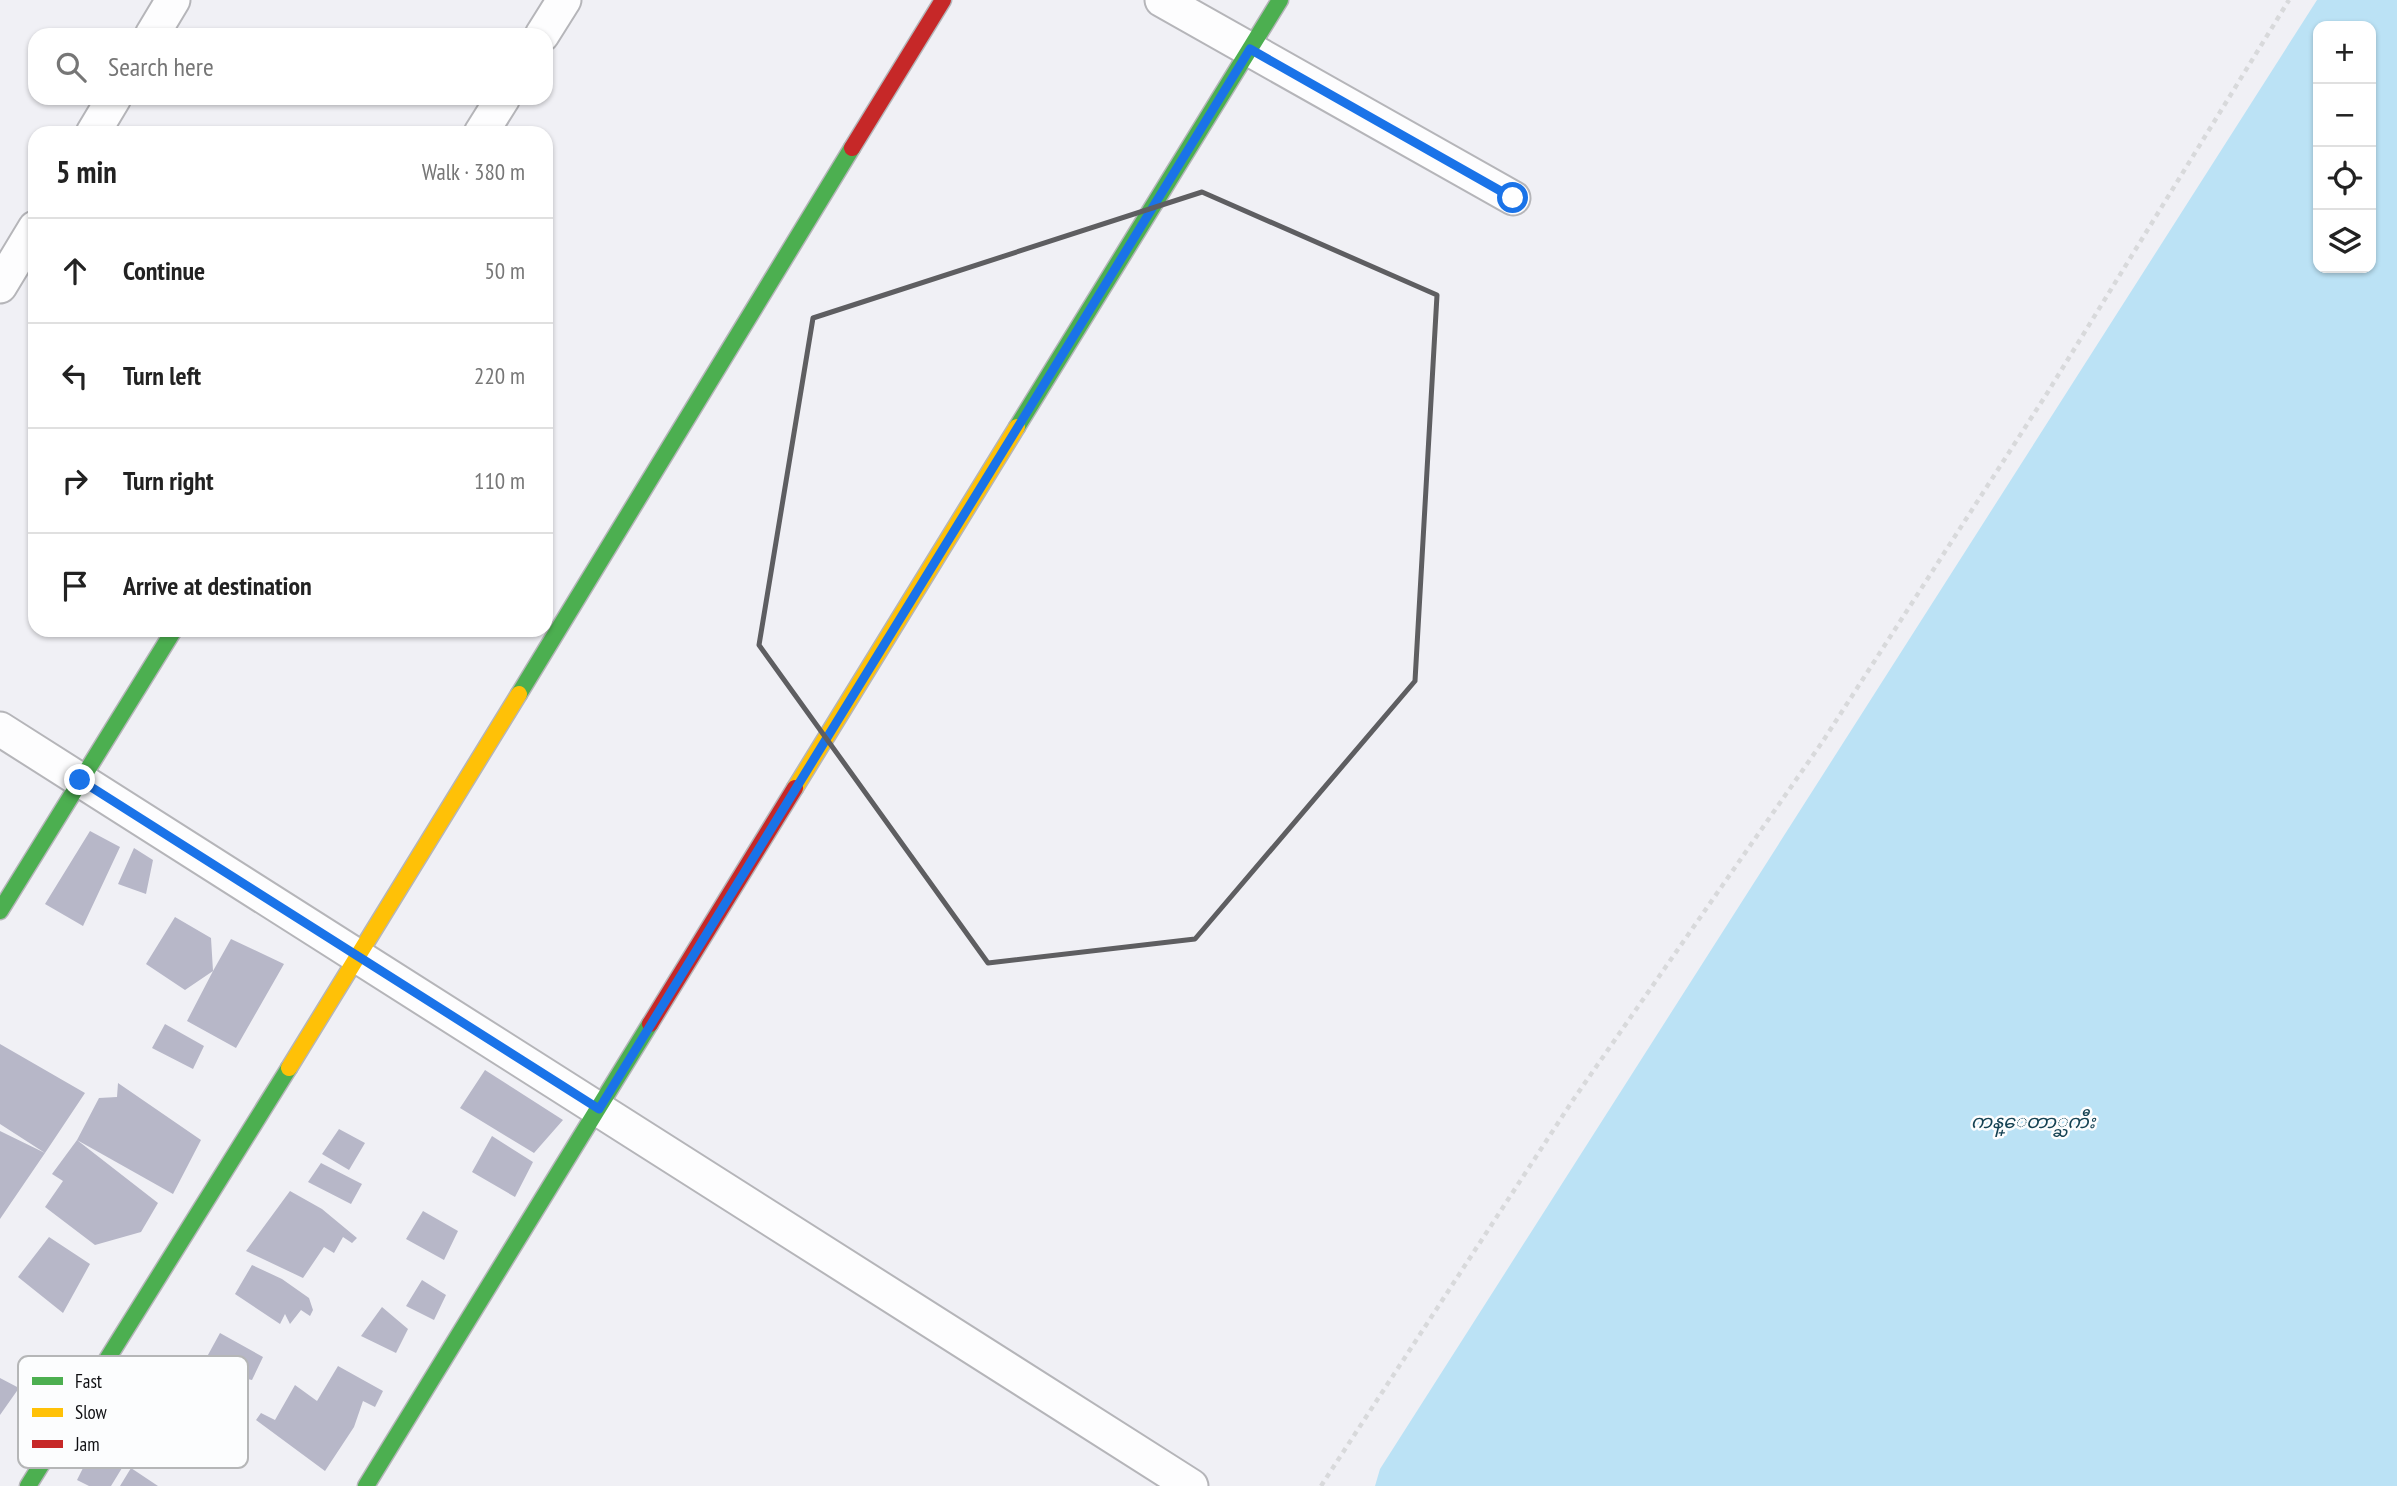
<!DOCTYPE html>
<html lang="en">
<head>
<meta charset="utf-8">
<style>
  :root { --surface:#fff; --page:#f6f6f6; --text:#222; --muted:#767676; --line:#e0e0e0 }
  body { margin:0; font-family:"PT Sans Narrow","Noto Sans Myanmar",sans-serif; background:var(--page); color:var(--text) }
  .controls { position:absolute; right:21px; top:21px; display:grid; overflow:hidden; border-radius:14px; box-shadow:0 2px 5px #0004 }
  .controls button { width:63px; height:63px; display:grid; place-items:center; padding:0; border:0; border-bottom:2px solid var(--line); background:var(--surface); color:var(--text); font:35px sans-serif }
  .stop { position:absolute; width:21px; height:21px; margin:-16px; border:5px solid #1a73e8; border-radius:50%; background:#fff }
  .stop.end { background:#1a73e8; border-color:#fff; box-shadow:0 2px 7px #0008 }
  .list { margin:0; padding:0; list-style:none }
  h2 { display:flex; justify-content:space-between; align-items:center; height:91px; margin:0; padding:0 28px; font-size:30px }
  h2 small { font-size:23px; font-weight:400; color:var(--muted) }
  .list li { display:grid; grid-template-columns:46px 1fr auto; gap:21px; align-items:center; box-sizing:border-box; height:105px; padding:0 28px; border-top:2px solid var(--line) }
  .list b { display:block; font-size:26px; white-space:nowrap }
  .list em { font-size:23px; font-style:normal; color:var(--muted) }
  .icon { flex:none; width:38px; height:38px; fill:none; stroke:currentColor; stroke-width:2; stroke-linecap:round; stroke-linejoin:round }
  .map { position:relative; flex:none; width:2397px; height:1486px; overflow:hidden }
  .search { position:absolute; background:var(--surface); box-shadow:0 2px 5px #0004; left:28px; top:28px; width:525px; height:77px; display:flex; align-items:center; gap:18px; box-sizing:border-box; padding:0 24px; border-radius:21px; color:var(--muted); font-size:26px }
  .panel { position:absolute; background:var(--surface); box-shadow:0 2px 5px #0004; left:28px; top:126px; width:525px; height:511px; border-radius:21px }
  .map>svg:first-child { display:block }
  .water { fill:#bbe2f5; fill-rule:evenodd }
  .building { fill:#b7b7c8 }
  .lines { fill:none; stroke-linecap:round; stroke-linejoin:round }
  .street-casing { stroke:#b5b5b9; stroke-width:37 }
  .fast-casing { stroke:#b5b5b9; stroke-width:19 }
  .slow-casing { stroke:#b5b5b9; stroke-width:19 }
  .jam-casing { stroke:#b5b5b9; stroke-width:19 }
  .path { stroke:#d8d9db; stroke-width:4.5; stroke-dasharray:5 5; stroke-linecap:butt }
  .street { stroke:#fdfdfe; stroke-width:33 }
  .fast { stroke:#4caf50; stroke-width:16 }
  .slow { stroke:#ffc107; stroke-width:16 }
  .jam { stroke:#c62828; stroke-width:16 }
  .route { stroke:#1a73e8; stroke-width:9 }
  .marked { fill:none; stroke:#5e5e61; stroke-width:5; stroke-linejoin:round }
  .labels { text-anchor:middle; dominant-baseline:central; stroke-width:5; stroke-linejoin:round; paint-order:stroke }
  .water-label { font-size:19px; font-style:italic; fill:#154253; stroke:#fcfdfe }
  .key { fill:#fcfdfe; stroke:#b5b6b7; stroke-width:2 }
  .key-label { font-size:19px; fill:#0f0f12 }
</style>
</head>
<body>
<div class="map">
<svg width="2397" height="1486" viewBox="0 0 2397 1486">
  <rect width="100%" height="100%" fill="#f0f0f5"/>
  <path class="water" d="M2317,0H2397V1486H1375L1380,1469ZM2318,26H2371V268H2318Z"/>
  <path class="building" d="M90,831L120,847L83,926L45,904Z
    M134,848L153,860L146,894L118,884Z
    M175,917L211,938L213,971L231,939L284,964L236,1048L187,1021L213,971L185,990L146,964Z
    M165,1024L204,1046L193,1069L152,1048Z
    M0,1044L85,1093L45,1153L0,1124Z
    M485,1070L563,1120L534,1153L460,1108Z
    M118,1083L201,1140L173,1194L77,1140L158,1203L141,1232L95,1245L45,1207L63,1181L52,1174L77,1140L99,1098L117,1097Z
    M339,1129L365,1143L349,1170L322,1154Z
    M0,1131L45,1153L0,1219Z
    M492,1136L533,1162L515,1197L472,1172Z
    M321,1163L362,1184L351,1204L308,1182Z
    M290,1191L322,1209L357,1238L352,1243L343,1237L334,1253L324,1247L303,1278L246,1251Z
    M423,1211L458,1231L444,1260L406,1239Z
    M49,1237L90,1264L63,1313L18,1277Z
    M252,1265L282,1279L309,1298L313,1310L310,1316L301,1310L290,1324L285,1314L280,1324L235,1294Z
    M422,1280L446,1295L434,1320L406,1306Z
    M382,1307L408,1329L396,1353L361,1336Z
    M220,1333L263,1357L252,1380L238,1377L203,1364Z
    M338,1366L383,1391L375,1407L363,1401L354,1427L325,1471L256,1420L261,1413L275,1420L295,1385L317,1401Z
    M0,1378L19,1388L0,1415Z
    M96,1448L122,1468L111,1486H89L77,1480L88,1458L101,1462Z
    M131,1468L158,1486H120Z"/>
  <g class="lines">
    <defs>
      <path id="street" d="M1162,0L1513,198
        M152,35L173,0
        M542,35L564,0
        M93,133L114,98
        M481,133L503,98
        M0,286L35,228
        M0,729L1191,1486"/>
      <path id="fast" d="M1017,427L1280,0
        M519,694L852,148
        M0,911L174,630
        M28,1486L289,1068
        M366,1486L650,1024"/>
      <path id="slow" d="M795,788L1017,427
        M289,1068L519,694"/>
      <path id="jam" d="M852,148L943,0
        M650,1024L795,788"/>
    </defs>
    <use href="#street" class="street-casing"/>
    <use href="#fast" class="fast-casing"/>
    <use href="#slow" class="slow-casing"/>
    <use href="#jam" class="jam-casing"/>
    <path class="path" d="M1321,1486L1573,1100L1823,741L2046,395L2289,0"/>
    <use href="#street" class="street"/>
    <use href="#fast" class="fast"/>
    <use href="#slow" class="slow"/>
    <use href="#jam" class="jam"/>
  </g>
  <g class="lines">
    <path class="route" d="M80,780L599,1109L1250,49L1513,198"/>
  </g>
  <path class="marked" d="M1202,192L1437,295L1415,681L1195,939L988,963L759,645L813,318Z"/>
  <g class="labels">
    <g class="water-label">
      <text x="2033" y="1121">ကန္ေတာ္ႀကီး</text>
    </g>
  </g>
  <rect x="18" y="1356" width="230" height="112" rx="10" class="key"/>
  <rect x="32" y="1377" width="31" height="8" fill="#4caf50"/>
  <rect x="32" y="1408" width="31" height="9" fill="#ffc107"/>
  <rect x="32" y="1440" width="31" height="8" fill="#c62828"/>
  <g class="key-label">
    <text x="75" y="1388">Fast</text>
    <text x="75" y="1419">Slow</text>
    <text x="75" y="1451">Jam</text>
  </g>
</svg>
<div class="controls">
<button>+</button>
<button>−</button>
<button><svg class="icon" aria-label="locate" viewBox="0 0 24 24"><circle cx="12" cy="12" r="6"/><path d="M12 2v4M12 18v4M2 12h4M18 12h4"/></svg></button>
<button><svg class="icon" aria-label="layers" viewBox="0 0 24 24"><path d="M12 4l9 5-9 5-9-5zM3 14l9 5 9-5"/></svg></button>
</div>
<div class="stop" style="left:1513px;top:198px"></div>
<div class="stop end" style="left:80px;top:780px"></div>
<div class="search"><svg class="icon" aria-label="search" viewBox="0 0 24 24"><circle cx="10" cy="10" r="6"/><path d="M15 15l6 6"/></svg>Search here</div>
<section class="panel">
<h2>5 min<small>Walk · 380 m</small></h2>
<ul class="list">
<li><svg class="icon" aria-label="ahead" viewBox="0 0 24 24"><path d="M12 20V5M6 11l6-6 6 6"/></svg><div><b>Continue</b></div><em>50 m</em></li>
<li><svg class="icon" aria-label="left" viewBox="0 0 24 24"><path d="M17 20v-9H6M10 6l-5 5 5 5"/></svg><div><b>Turn left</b></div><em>220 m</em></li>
<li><svg class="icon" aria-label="right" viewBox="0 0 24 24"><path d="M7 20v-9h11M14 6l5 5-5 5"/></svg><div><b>Turn right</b></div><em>110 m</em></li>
<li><svg class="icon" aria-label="arrive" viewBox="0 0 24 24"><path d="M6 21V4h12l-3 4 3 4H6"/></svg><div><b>Arrive at destination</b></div></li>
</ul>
</section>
</div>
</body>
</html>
